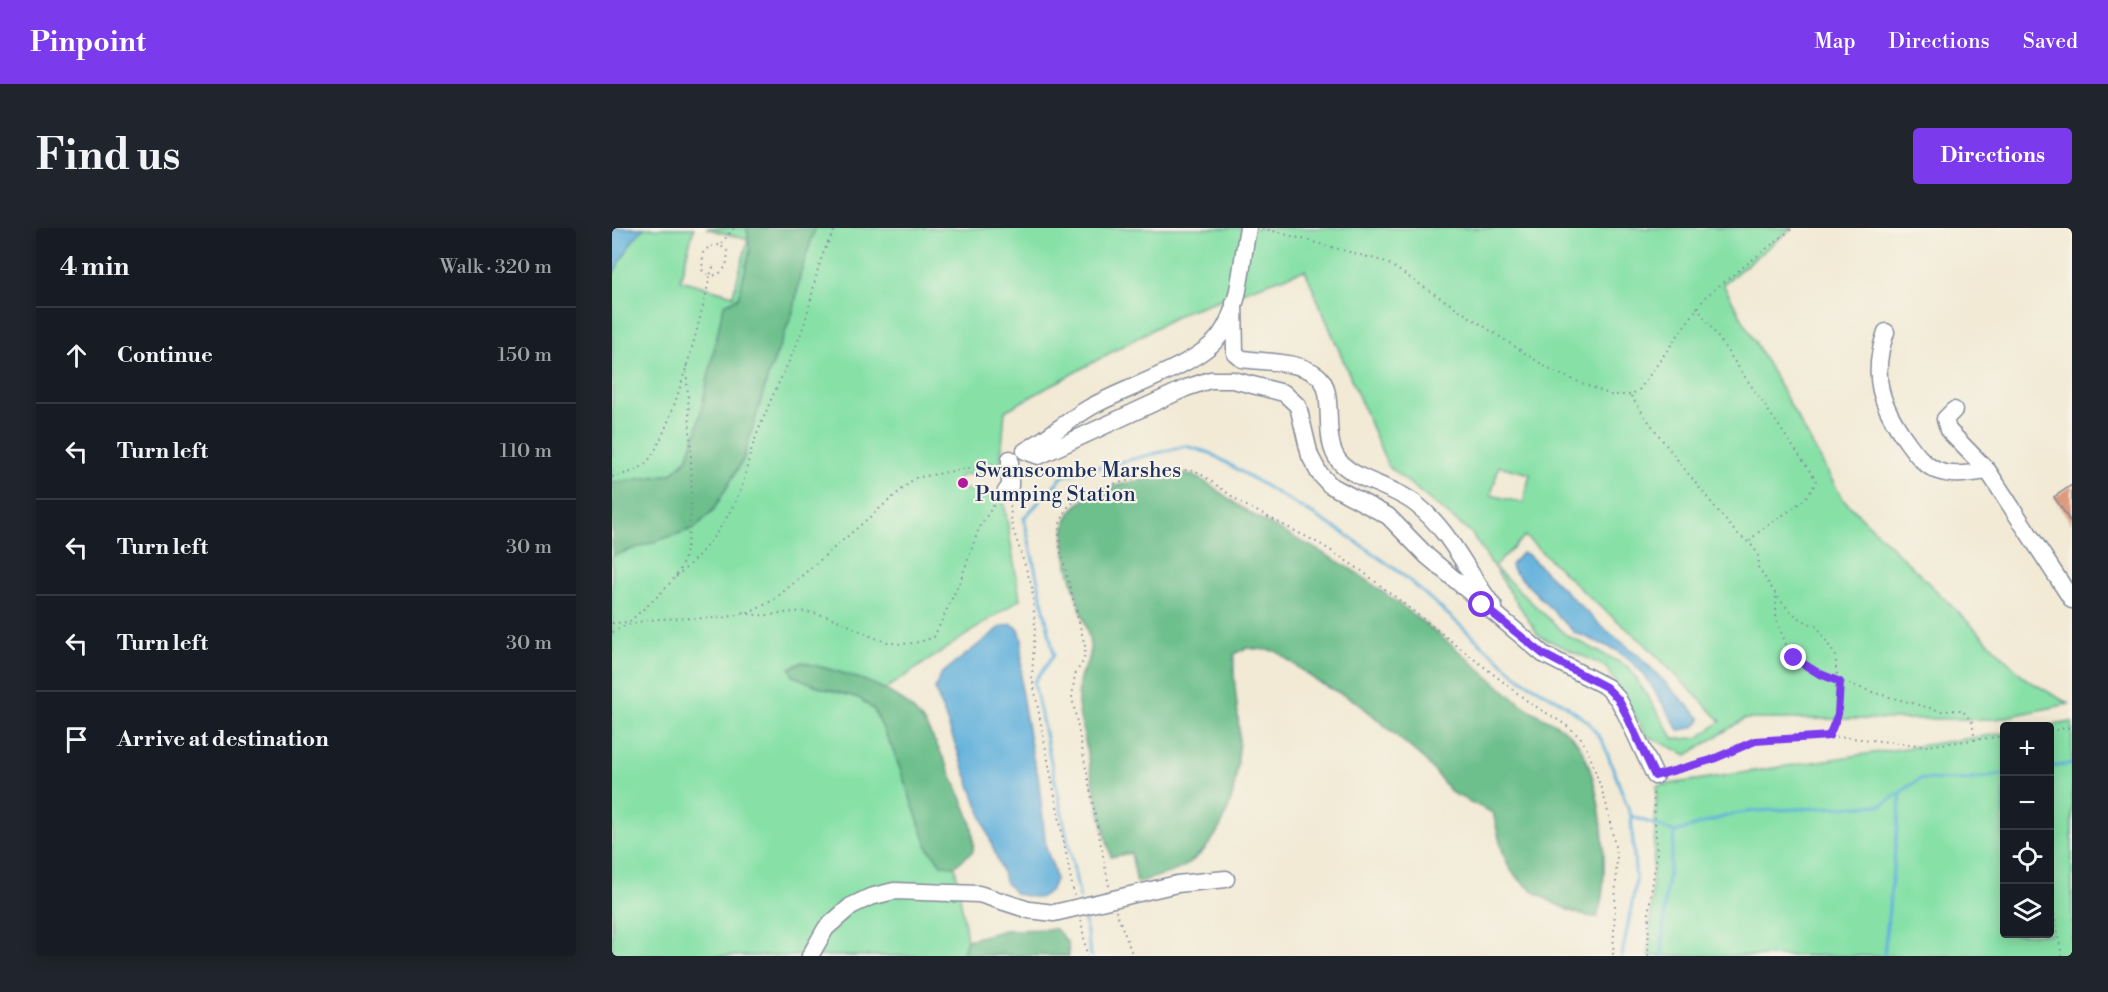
<!DOCTYPE html>
<html lang="en">
<head>
<meta charset="utf-8">
<style>
  :root { --surface:#171b24; --page:#20242c; --text:#f1f3f6; --muted:#9ea1a6; --line:#363941; --accent:#7c3aed }
  body { margin:0; font-family:"Libre Bodoni",serif; background:var(--page); color:var(--text) }
  .controls { position:absolute; right:18px; bottom:18px; display:grid; overflow:hidden; border-radius:6px; box-shadow:0 3px 15px #0003 }
  .controls button { width:54px; height:54px; display:grid; place-items:center; padding:0; border:0; border-bottom:2px solid var(--line); background:var(--surface); color:var(--text); font:30px sans-serif }
  .stop { position:absolute; width:18px; height:18px; margin:-14px; border:4px solid #7c3aed; border-radius:50%; background:#fff }
  .stop.end { background:#7c3aed; border-color:#fff; box-shadow:0 2px 6px #0008 }
  .list { margin:0; padding:0; list-style:none }
  h2 { display:flex; justify-content:space-between; align-items:center; height:78px; margin:0; padding:0 24px; font-size:26px }
  h2 small { font-size:20px; font-weight:400; color:var(--muted) }
  .list li { display:grid; grid-template-columns:39px 1fr auto; gap:18px; align-items:center; box-sizing:border-box; height:96px; padding:0 24px; border-top:2px solid var(--line) }
  .list b { display:block; font-size:22px; white-space:nowrap }
  .list em { font-size:20px; font-style:normal; color:var(--muted) }
  .icon { flex:none; width:33px; height:33px; fill:none; stroke:currentColor; stroke-width:2; stroke-linecap:round; stroke-linejoin:round }
  .map { position:relative; flex:none; width:1460px; height:728px; overflow:hidden; border-radius:6px }
  header { display:flex; align-items:center; gap:36px; box-sizing:border-box; height:84px; padding:0 30px; background:var(--accent); color:#fff }
  header strong { font-size:28px }
  nav { display:flex; gap:33px; margin-inline-start:auto; font-size:21px }
  .intro { display:flex; align-items:center; justify-content:space-between; box-sizing:border-box; height:144px; padding:0 36px }
  h1 { margin:0; font-size:42px }
  .button { padding:15px 27px; border-radius:6px; background:var(--accent); color:#fff; font-size:21px; font-weight:700 }
  main { display:flex; gap:36px; padding:0 36px }
  aside { flex:1; background:var(--surface); border-radius:6px; box-shadow:0 3px 15px #0003 }
  .map>svg:first-child { display:block }
  .green { fill:#87e1a7; stroke:#518882; stroke-width:1.5; fill-rule:evenodd }
  .forest { fill:#6dbf8c; stroke:#447775; stroke-width:1.5 }
  .water { fill:#62b1dc; stroke:#3e709d; stroke-width:1.5 }
  .lines { fill:none; stroke-linecap:round; stroke-linejoin:round }
  .stream { stroke:#62b1dc; stroke-width:3 }
  .building { fill:#dc997d }
  .minor-casing { stroke:#868c9a; stroke-width:19 }
  .path { stroke:#868c9a; stroke-width:2; stroke-dasharray:1.5 4.5; stroke-linecap:butt }
  .minor { stroke:#fff; stroke-width:16 }
  .route { stroke:#7c3aed; stroke-width:8 }
  .poi-dot { fill:#b5179e; stroke:#f7f3e8; stroke-width:2 }
  .labels { text-anchor:middle; dominant-baseline:central; stroke-width:4.5; stroke-linejoin:round; paint-order:stroke }
  .poi-label { font-size:21px; fill:#1b2f5e; stroke:#f7f3e8; text-anchor:start }
</style>
</head>
<body>
<header>
<strong>Pinpoint</strong>
<nav><a>Map</a><a>Directions</a><a>Saved</a></nav>
</header>
<div class="intro"><h1>Find us</h1><a class="button">Directions</a></div>
<main>
<aside>
<h2>4 min<small>Walk · 320 m</small></h2>
<ul class="list">
<li><svg class="icon" aria-label="ahead" viewBox="0 0 24 24"><path d="M12 20V5M6 11l6-6 6 6"/></svg><div><b>Continue</b></div><em>150 m</em></li>
<li><svg class="icon" aria-label="left" viewBox="0 0 24 24"><path d="M17 20v-9H6M10 6l-5 5 5 5"/></svg><div><b>Turn left</b></div><em>110 m</em></li>
<li><svg class="icon" aria-label="left" viewBox="0 0 24 24"><path d="M17 20v-9H6M10 6l-5 5 5 5"/></svg><div><b>Turn left</b></div><em>30 m</em></li>
<li><svg class="icon" aria-label="left" viewBox="0 0 24 24"><path d="M17 20v-9H6M10 6l-5 5 5 5"/></svg><div><b>Turn left</b></div><em>30 m</em></li>
<li><svg class="icon" aria-label="arrive" viewBox="0 0 24 24"><path d="M6 21V4h12l-3 4 3 4H6"/></svg><div><b>Arrive at destination</b></div></li>
</ul>
</aside>
<div class="map">
<svg width="1460" height="728" viewBox="0 0 1460 728">
  <rect width="100%" height="100%" fill="#f7f3e8"/>
  <filter id="ink" filterUnits="userSpaceOnUse"><feTurbulence type="fractalNoise" baseFrequency=".0167" numOctaves="2"/><feDisplacementMap in="SourceGraphic" scale="12" xChannelSelector="R" yChannelSelector="G"/><feConvolveMatrix kernelMatrix="1 2 1 2 8 2 1 2 1" color-interpolation-filters="sRGB"/></filter>
  <filter id="wash" filterUnits="userSpaceOnUse"><feTurbulence type="fractalNoise" baseFrequency=".008" numOctaves="4" result="noise"/><feDisplacementMap in="SourceGraphic" scale="24" xChannelSelector="R" yChannelSelector="G"/><feGaussianBlur stdDeviation="1.35" result="paint"/><feColorMatrix in="noise" values="0 0 0 0 0 0 0 0 0 0 0 0 0 0 0 0 0 1.4 0 .05"/><feComposite in="paint" operator="in"/></filter>
  <g filter="url(#wash)">
    <rect width="100%" height="100%" fill="#f2ead5"/>
    <path class="green" d="M0,0H82L68,52L121,67L136,12L94,0H135L138,23L126,70L113,76L85,202L75,231L59,246L0,255Z
      M203,0H1180L1111,56L1230,270L1414,451L1457,476L1384,491H1132L1075,527L1035,508L994,439L927,408L860,306L776,238L693,42L572,84L393,183L388,240L348,248L344,258L392,274L408,371L272,462L179,440L210,460L247,470L262,482L282,524L316,620L330,636L343,638L355,712L350,728H0V328L83,300L102,281L131,232L156,148L182,81L188,47ZM887,238L918,246L911,275L879,267ZM913,308L979,371L1032,415L1109,493L1086,510L1062,511L1017,439L954,407L882,339Z
      M1460,494V728H1037L1045,558L1392,505V706H1438L1436,498Z"/>
    <path class="forest" d="M135,0H203L188,47L182,81L156,148L131,232L102,281L83,300L0,328V255L59,246L75,231L85,202L110,84L113,76L126,70L138,23Z
      M568,245C594,249 608,266 630,280C669,306 713,322 752,350C785,374 818,399 849,425C871,443 892,464 915,480C932,491 951,497 964,513C990,546 1000,650 985,689C961,689 910,661 897,639C888,623 886,602 881,585L840,565L814,533L745,474L706,454L664,423L634,420L622,426C620,456 628,484 627,513C626,559 616,607 576,636C563,646 540,649 525,655L519,625L499,629C489,590 480,552 473,513C471,500 466,486 466,473C467,466 466,457 468,450C472,435 480,435 478,417C474,383 435,310 461,281C485,255 535,252 568,245Z
      M190,434C229,444 277,455 305,486C317,498 337,542 344,558C354,582 364,597 361,623L343,638L330,637L316,620L282,524L262,482L247,470L210,460L181,448L178,440Z
      M444,701L456,715L457,728L350,727L355,712L393,702Z"/>
    <path class="water" d="M0,0H32L21,12L0,48Z
      M910,325L915,326L988,397L1026,427L1089,491C1086,500 1075,501 1067,502L1034,449L1021,435L1004,422L962,404L900,341L899,337Z
      M400,396L407,401L410,411L409,462L421,530L426,547L434,620L442,642L443,652L438,663L427,670L404,666L394,655L323,461L328,447L389,399Z"/>
    <g class="lines">
      <path class="stream" d="M1438,539L1460,536
        M1019,588L1063,604L1121,586L1143,583L1270,577L1308,551L1355,552L1392,546
        M468,670L422,454L442,427L412,290L451,248L574,218L598,225L732,305L790,346L909,451L952,476L977,495L991,514L1019,588L1024,654L1010,728
        M471,683L479,728
        M1050,728L1053,670L1063,604
        M1272,728L1289,564"/>
    </g>
    <g id="blocks">
      <path class="building" d="M1460,257V296L1442,269Z"/>
    </g>
  </g>
  <g filter="url(#ink)">
    <use href="#blocks" fill-opacity="0" stroke="#868c9a" stroke-width="1.5"/>
    <g class="lines">
      <defs>
        <path id="minor" d="M622,75L623,125L630,131C652,134 687,133 705,147C726,162 708,210 727,233C744,253 782,258 805,277C840,305 855,345 882,379
          M1274,104C1258,149 1269,178 1296,215C1304,226 1313,238 1326,243C1342,249 1359,245 1376,243
          M1342,182L1333,191L1336,202L1376,243L1460,372
          M413,223L427,228L574,160L598,152H621L672,165L686,178L698,228L707,245L718,257L776,288L815,328L931,426L995,459L1006,471L1014,486L1043,548
          M413,223C436,210 455,193 477,180C511,160 588,137 609,106C629,78 629,34 636,0
          M393,265L398,258V231
          M198,728L214,700L239,678L258,669L282,663L367,666L417,682L442,685L565,656L614,651"/>
      </defs>
      <use href="#minor" class="minor-casing"/>
      <path class="path" d="M650,0L774,34L940,143L999,167H1018L1027,162L1094,68L1181,0
        M101,39L98,48L90,42L91,25L98,18L108,17
        M1085,79L1204,252C1196,280 1155,291 1138,313
        M1019,168C1050,214 1085,257 1120,300C1129,311 1151,319 1146,339C1163,364 1174,389 1205,398L1224,429V444L1228,454L1226,486L1217,508
        M0,249C12,246 25,244 34,235C58,211 90,86 98,48C112,47 117,36 115,23L108,17L122,0
        M398,278L400,298L420,359L423,399L420,449L462,667
        M64,349C92,325 115,295 129,261C133,250 135,237 138,226C143,210 150,194 156,179C168,149 185,122 194,90C204,55 204,33 224,0
        M1164,369V391L1177,424L1206,445L1263,465L1329,483L1350,482L1360,494L1363,513
        M131,384C152,392 174,382 195,384C247,390 266,432 322,409L349,351L367,300L383,275
        M0,395L17,394C32,380 50,366 63,349C90,316 76,181 74,135
        M0,404C44,379 97,400 143,382C150,379 157,374 164,370L303,250L385,235
        M1438,503L1460,499
        M1056,545L1154,511L1230,509L1315,518L1392,508
        M497,658L460,469L463,446L472,432L473,418L448,320L447,298L455,280L470,266L493,258L567,241L586,244L631,276L710,317L750,343L918,475L954,497L969,510L977,525L994,575L1005,628L1001,728
        M1438,662L1450,728
        M504,683L521,728
        M469,692L475,728
        M1036,728L1037,680L1045,625L1041,561"/>
      <use href="#minor" class="minor"/>
    </g>
  </g>
  <g class="lines" filter="url(#ink)">
    <path class="route" d="M870,377L931,426L994,459L1006,471L1014,486L1043,548L1099,532L1143,513L1217,508L1226,486L1228,454L1206,445L1182,430"/>
  </g>
  <circle class="poi-dot" cx="351" cy="255" r="6"/>
  <g class="labels">
    <g class="poi-label">
      <text x="363" y="243">Swanscombe Marshes<tspan x="363" dy="24">Pumping Station</tspan></text>
    </g>
  </g>
</svg>
<div class="controls">
<button>+</button>
<button>−</button>
<button><svg class="icon" aria-label="locate" viewBox="0 0 24 24"><circle cx="12" cy="12" r="6"/><path d="M12 2v4M12 18v4M2 12h4M18 12h4"/></svg></button>
<button><svg class="icon" aria-label="layers" viewBox="0 0 24 24"><path d="M12 4l9 5-9 5-9-5zM3 14l9 5 9-5"/></svg></button>
</div>
<div class="stop" style="left:870px;top:377px"></div>
<div class="stop end" style="left:1182px;top:430px"></div>
</div>
</main>
</body>
</html>
